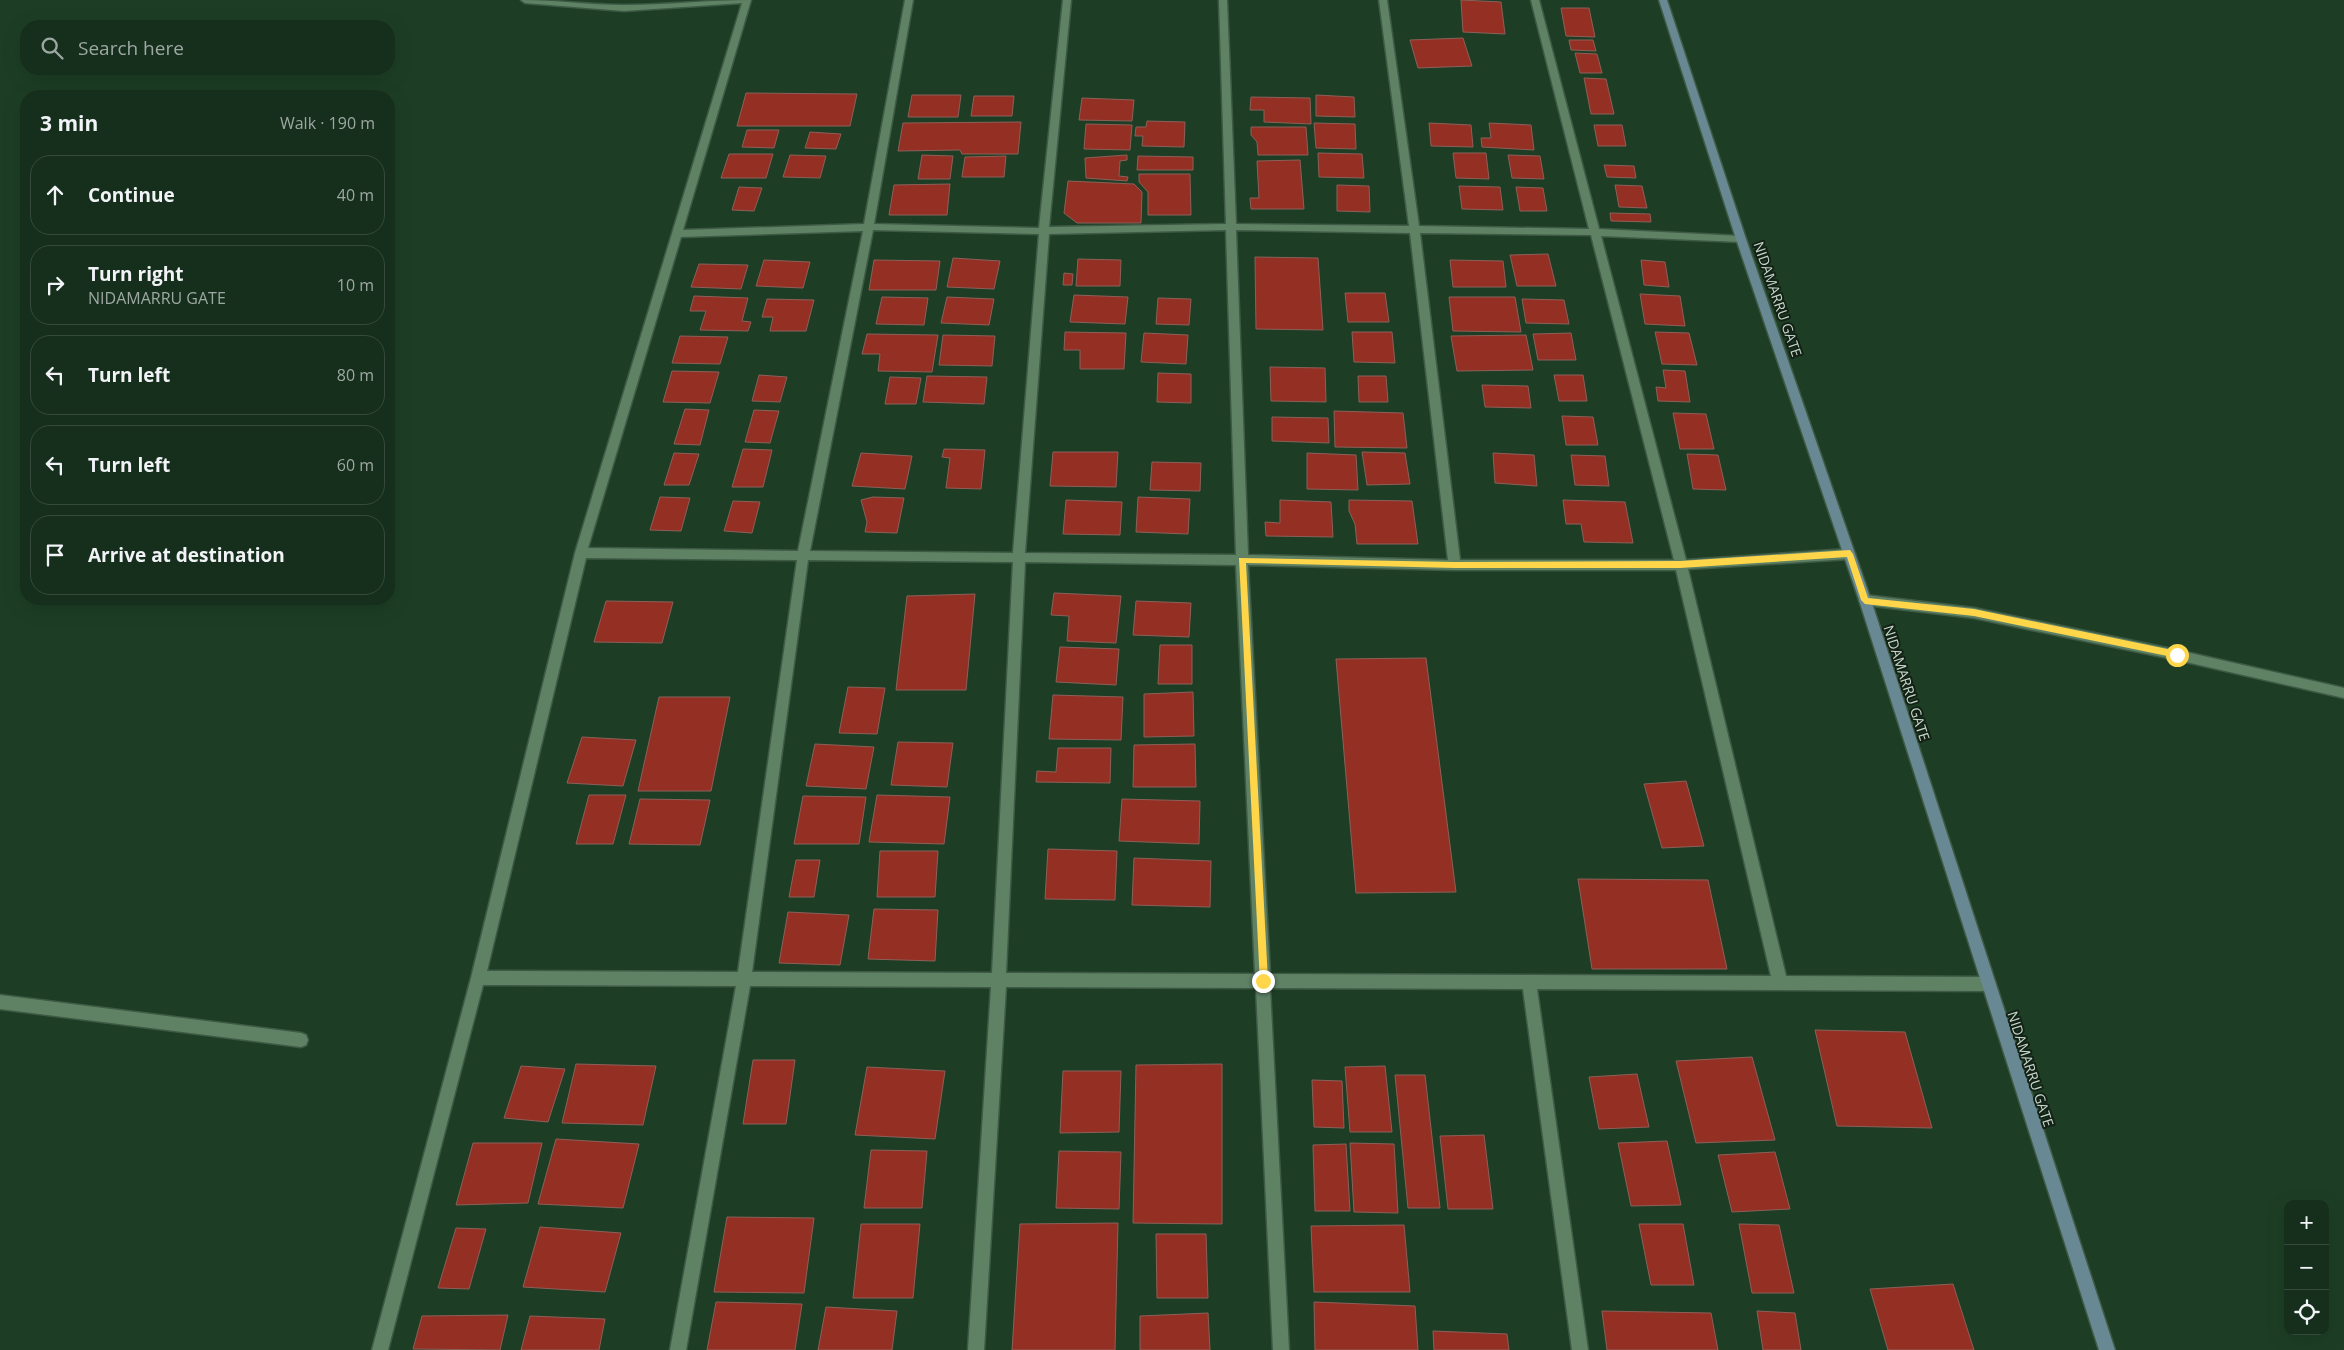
<!DOCTYPE html>
<html lang="en">
<head>
<meta charset="utf-8">
<style>
  :root { --surface:#162e1c; --page:#233a29; --text:#f1f3f6; --muted:#9ea8a3; --line:#354a3b }
  body { margin:0; font-family:"Open Sans",sans-serif; background:var(--page); color:var(--text) }
  .controls { position:absolute; right:15px; bottom:15px; display:grid; overflow:hidden; border-radius:10px; box-shadow:0 5px 20px #0002 }
  .controls button { width:45px; height:45px; display:grid; place-items:center; padding:0; border:0; border-bottom:1px solid var(--line); background:var(--surface); color:var(--text); font:25px sans-serif }
  .stop { position:absolute; width:15px; height:15px; margin:-11px; border:4px solid #ffd54a; border-radius:50%; background:#fff }
  .stop.end { background:#ffd54a; border-color:#fff; box-shadow:0 1px 5px #0008 }
  .list { margin:0; padding:0; list-style:none }
  h2 { display:flex; justify-content:space-between; align-items:center; height:65px; margin:0; padding:0 20px; font-size:21px }
  h2 small { font-size:16px; font-weight:400; color:var(--muted) }
  .list li { display:grid; grid-template-columns:32px 1fr auto; gap:15px; align-items:center; box-sizing:border-box; height:80px; margin:0 10px 10px; padding:0 10px; border:1px solid var(--line); border-radius:20px }
  .list b { display:block; font-size:19px; white-space:nowrap }
  .list p { margin:0; font-size:16px; white-space:nowrap; color:var(--muted) }
  .list em { font-size:16px; font-style:normal; color:var(--muted) }
  .icon { flex:none; width:28px; height:28px; fill:none; stroke:currentColor; stroke-width:2; stroke-linecap:round; stroke-linejoin:round }
  .map { position:relative; flex:none; width:2344px; height:1350px; overflow:hidden }
  .search { position:absolute; background:var(--surface); box-shadow:0 5px 20px #0002; left:20px; top:20px; width:375px; height:55px; display:flex; align-items:center; gap:12px; box-sizing:border-box; padding:0 18px; border-radius:20px; color:var(--muted); font-size:19px }
  .panel { position:absolute; background:var(--surface); box-shadow:0 5px 20px #0002; left:20px; top:90px; width:375px; height:515px; border-radius:20px }
  .map>svg:first-child { display:block }
  .building { fill:#942f23; stroke:#8c6059 }
  .lines { fill:none; stroke-linecap:round; stroke-linejoin:round }
  .street-casing { stroke:#3e5a45; stroke-width:3 }
  .secondary-casing { stroke:#3e5a45; stroke-width:3 }
  .street { fill:#5f8265; fill-rule:evenodd }
  .secondary { fill:#688993; fill-rule:evenodd }
  .route { fill:#ffd54a }
  .labels { text-anchor:middle; dominant-baseline:central; stroke-width:4; stroke-linejoin:round; paint-order:stroke }
  .street-label { font-size:14px; fill:#c6d9c9; stroke:#132116 }
</style>
</head>
<body>
<div class="map">
<svg width="2344" height="1350" viewBox="0 0 2344 1350">
  <rect width="100%" height="100%" fill="#1d3e25"/>
  <path class="building" d="M1461,0L1501,2L1505,34L1463,32Z
    M1561,8H1589L1595,37L1566,36Z
    M1463,38L1472,66L1418,68L1410,40Z
    M1569,40H1593L1596,51L1571,50Z
    M1575,53L1597,54L1602,73H1580Z
    M1584,78L1606,79L1614,114H1591Z
    M746,93L857,94L850,126H737Z
    M912,95H961L958,117H908Z
    M1316,95L1354,97L1355,117L1316,116Z
    M974,96H1014L1012,116H971Z
    M1251,97L1310,98L1311,124L1264,122V110H1250Z
    M1082,98L1134,100L1132,121L1079,120Z
    M1147,121L1185,122L1184,147L1142,146L1143,136H1135L1136,127H1146Z
    M1021,122L1018,154H962L960,150L898,151L903,123Z
    M1314,123L1355,124L1356,149L1316,148Z
    M1429,123L1471,125L1473,147L1431,146Z
    M1489,123L1531,125L1534,150L1482,147L1481,138H1491Z
    M1086,124L1132,125L1130,150L1084,149Z
    M1594,125H1622L1626,146H1598Z
    M1251,127H1306L1308,155H1258L1257,142L1251,135Z
    M747,130H779L774,148L742,147Z
    M810,132L841,134L836,149L805,148Z
    M1318,153L1362,154L1364,178L1319,177Z
    M1453,153H1486L1489,179L1456,178Z
    M729,154H773L766,178H721Z
    M790,155L826,156L820,178L783,177Z
    M922,155L953,156L950,179H918Z
    M1127,155V160L1120,161L1119,176L1128,177L1127,181L1086,178L1085,158Z
    M1508,155L1540,156L1544,179L1512,178Z
    M1006,156L1004,177H962L965,157Z
    M1138,156L1193,157V170H1137Z
    M1300,160L1304,209H1251L1250,198H1259L1257,161Z
    M1604,165L1634,166L1636,178L1607,177Z
    M1139,174H1190L1191,215H1148V192L1139,182Z
    M1068,181L1134,184L1142,192L1141,223H1077L1064,213Z
    M950,184L947,215H889L894,185Z
    M1337,185L1369,186L1370,212L1337,211Z
    M1615,185L1642,186L1647,208L1619,207Z
    M1459,186L1500,187L1503,210L1462,209Z
    M739,187L762,188L754,211L732,210Z
    M1516,187L1543,188L1547,211H1520Z
    M1610,213L1650,214L1651,222L1611,221Z
    M1548,254L1556,286H1517L1510,255Z
    M1255,257L1318,258L1323,330L1256,329Z
    M953,258L1000,261L994,289L947,287Z
    M1078,259L1121,260L1120,286H1076Z
    M764,260L810,262L803,288L756,286Z
    M874,260L940,261L936,290H869Z
    M1450,260L1503,261L1506,287H1453Z
    M1641,260L1665,262L1669,287L1644,285Z
    M699,264L748,265L741,289L691,287Z
    M1064,273L1073,274L1072,285H1063Z
    M1345,293H1385L1389,322H1348Z
    M1640,294L1680,296L1685,326L1645,324Z
    M1074,295L1128,297L1125,324L1070,322Z
    M694,296L748,298L742,321L751,322L748,331L700,330L706,311H690Z
    M882,297L928,298L924,325L876,324Z
    M947,297L994,299L989,325L941,323Z
    M1449,297H1515L1521,332L1453,331Z
    M1158,298L1191,299L1189,325L1156,324Z
    M767,299L814,300L806,331H770L773,317H762Z
    M1522,299L1564,300L1569,324L1526,323Z
    M1065,332L1126,333L1124,369H1080V350H1064Z
    M1352,332H1392L1395,363L1354,362Z
    M1655,332L1689,333L1697,365L1662,364Z
    M1144,333L1188,335L1186,364L1141,362Z
    M1571,333L1576,360H1538L1533,334Z
    M867,334L938,335L932,372L878,371L880,354H862Z
    M943,335L995,336L992,366L939,365Z
    M1526,335L1533,370L1457,371L1451,336Z
    M680,336L728,337L720,364L672,363Z
    M1270,367L1325,368L1326,402L1271,401Z
    M1663,370L1685,371L1690,402L1658,401L1656,387L1666,388Z
    M672,371L719,372L710,403L663,402Z
    M1158,373L1191,374V403L1157,402Z
    M759,375L787,377L780,402L752,401Z
    M1554,375H1583L1587,401H1559Z
    M927,376L987,377L984,404L923,402Z
    M1358,376H1386L1388,402H1359Z
    M890,377L921,378L916,404H885Z
    M1482,385L1528,386L1531,408L1485,407Z
    M685,409L709,410L700,445L674,444Z
    M754,410L779,411L770,443L745,442Z
    M1334,411L1403,413L1407,448L1335,447Z
    M1673,413L1706,414L1714,449H1680Z
    M1562,416L1593,417L1598,445H1566Z
    M1272,417L1328,418L1329,443L1272,441Z
    M743,449L772,450L763,487H732Z
    M944,449L985,450L981,489L946,488L950,458L942,457Z
    M1053,452H1118L1116,487L1050,486Z
    M1362,452L1405,453L1410,484L1367,485Z
    M674,453L699,454L689,485H664Z
    M861,453L912,456L905,489L852,486Z
    M1307,453L1356,455L1358,490L1307,489Z
    M1493,453L1534,455L1537,486L1495,483Z
    M1687,454L1718,455L1726,490L1693,489Z
    M1571,455L1605,456L1609,486L1575,485Z
    M1152,462L1201,463L1200,491L1150,490Z
    M660,497L690,498L681,531L650,530Z
    M873,497L904,498L897,533L865,532L867,522L861,500Z
    M1138,497L1190,499L1188,534L1136,532Z
    M1066,500L1122,502L1120,535L1063,534Z
    M1280,500L1331,502L1333,537L1266,536L1265,522L1280,523Z
    M1349,500L1412,501L1418,544H1357L1355,524L1349,511Z
    M1563,500L1625,502L1633,543L1584,542L1581,524H1566Z
    M733,501L760,502L752,533L724,531Z
    M1054,593L1121,596L1116,643L1067,641L1069,616L1051,615Z
    M975,594L966,690H896L907,596Z
    M606,601L673,602L662,643L594,642Z
    M1136,601L1191,603L1189,637L1133,635Z
    M1160,645H1192V684H1158Z
    M1060,647L1119,649L1116,685L1056,682Z
    M1426,658L1456,892L1356,893L1336,659Z
    M848,687L885,688L877,734L839,733Z
    M1193,692L1194,736L1144,737V694Z
    M1053,695L1123,697L1121,740L1049,739Z
    M659,697H730L711,791H638Z
    M582,737L636,740L623,786L567,783Z
    M898,742L953,743L947,787L891,785Z
    M815,744L874,747L866,789L806,786Z
    M1195,744L1196,787H1133L1134,745Z
    M1058,748H1111L1110,783L1036,782L1037,771L1056,772Z
    M1686,781L1704,846L1662,848L1644,784Z
    M589,795H626L613,844H576Z
    M877,795L950,797L944,844L869,842Z
    M803,796L866,797L859,844H794Z
    M640,799L710,800L700,845L629,844Z
    M1122,799L1200,801L1199,844L1119,841Z
    M1048,849L1117,851L1115,900L1045,899Z
    M880,851H938L935,897H877Z
    M1134,858L1211,861L1210,907L1132,905Z
    M796,860H820L814,897H789Z
    M1578,879L1708,880L1727,969H1592Z
    M874,909L938,910L935,961L868,959Z
    M788,912L849,915L840,965L779,963Z
    M1815,1030L1905,1032L1932,1128L1837,1126Z
    M1752,1057L1775,1140L1696,1143L1676,1061Z
    M753,1060H795L786,1124H743Z
    M576,1064L656,1066L643,1125L562,1123Z
    M1222,1064V1224L1133,1223L1136,1065Z
    M521,1066L565,1069L548,1122L504,1118Z
    M1385,1066L1392,1132H1350L1345,1067Z
    M867,1067L945,1071L935,1139L855,1135Z
    M1063,1071H1121L1119,1132L1060,1133Z
    M1637,1074L1649,1127L1599,1129L1589,1077Z
    M1395,1075H1425L1440,1208H1408Z
    M1312,1080L1342,1081L1344,1128L1314,1127Z
    M1484,1135L1493,1209H1448L1440,1136Z
    M556,1139L639,1144L623,1208L538,1204Z
    M1667,1141L1681,1205L1631,1206L1618,1143Z
    M473,1143H542L528,1203L456,1205Z
    M1350,1143L1394,1144L1398,1213L1354,1212Z
    M1346,1144L1350,1211H1315L1313,1145Z
    M871,1150L927,1151L922,1208H864Z
    M1059,1151L1121,1152L1119,1209L1056,1208Z
    M1775,1152L1790,1209L1732,1212L1718,1155Z
    M727,1217L814,1218L804,1293L714,1292Z
    M1118,1223L1115,1350H1012L1020,1224Z
    M861,1224H920L913,1298H853Z
    M1639,1224H1683L1694,1285H1651Z
    M1739,1224L1779,1225L1794,1293H1752Z
    M1404,1225L1410,1292H1314L1311,1226Z
    M540,1227L621,1233L605,1292L523,1287Z
    M456,1228L486,1229L469,1289L438,1288Z
    M1156,1234H1206L1208,1298H1157Z
    M1953,1284L1974,1350H1888L1870,1289Z
    M716,1302L802,1304L795,1350H707Z
    M1314,1302L1415,1306L1418,1350H1315Z
    M826,1307L897,1311L892,1350H818Z
    M1602,1311L1711,1313L1718,1350H1607Z
    M1757,1311L1795,1313L1801,1350H1763Z
    M1208,1313L1210,1350H1140V1316Z
    M508,1315L500,1350L413,1349L422,1316Z
    M530,1316L605,1319L599,1350H521Z
    M1433,1331L1507,1334L1509,1350H1434Z"/>
  <g class="lines">
    <defs>
      <path id="street" d="M521,0C555,0 590,5 624,5C667,5 709,0 751,0L683,230L864,224L905,0H913L874,224L1039,228L1063,0H1071L1049,227L1226,224L1219,0H1227L1236,224L1409,226L1379,0H1387L1419,226L1589,229L1531,0H1539L1599,229L1741,236L1746,239L1741,242L1601,236L1686,560L1849,549L1855,554L1849,559L1688,569L1786,976L1987,977L1992,979L1994,984L1992,989L1987,991L1537,989L1588,1350H1572L1523,989L1270,988L1289,1350H1273L1256,988L1006,987L984,1350H968L991,987L750,986L686,1350H670L736,986L483,985L388,1350H372L471,978L575,553L742,3L624,11L525,3ZM873,230L1039,234L1013,553L810,551ZM1226,230L1236,555L1025,553L1049,234ZM1236,230L1410,233L1448,560L1248,555ZM863,231L798,551L588,548L681,237ZM1420,233L1591,235L1674,560H1460ZM586,558L797,560L738,972L487,971ZM808,560L1013,562L992,973L752,972ZM1025,562L1236,565L1255,974L1006,973ZM1248,565L1455,570H1676L1771,976L1270,974Z
        M1865,595L1974,608L2177,650L2344,688V698L2177,660L1974,618L1865,605L1861,604L1859,600L1861,596Z
        M0,995L301,1033L306,1035L308,1040L306,1045L301,1047L0,1009Z"/>
      <path id="secondary" d="M1659,0H1667L1746,239L1871,600L2115,1350H2099L1859,600L1736,239Z"/>
    </defs>
    <use href="#street" class="street-casing"/>
    <use href="#secondary" class="secondary-casing"/>
    <use href="#street" class="street"/>
    <use href="#secondary" class="secondary"/>
  </g>
  <path class="route" d="M1850,550L1853,554L1868,598L1974,609L2177,651L2181,655L2177,658L1974,616L1865,604L1861,600L1847,557L1680,568H1455L1246,563L1268,981L1266,984H1260L1239,558L1455,562L1680,561Z"/>
  <g class="labels">
    <g class="street-label">
      <text transform="translate(1778 299) rotate(71)">NIDAMARRU GATE</text>
      <text transform="translate(1907 683) rotate(72)">NIDAMARRU GATE</text>
      <text transform="translate(2031 1069) rotate(72)">NIDAMARRU GATE</text>
    </g>
  </g>
</svg>
<div class="controls">
<button>+</button>
<button>−</button>
<button><svg class="icon" aria-label="locate" viewBox="0 0 24 24"><circle cx="12" cy="12" r="6"/><path d="M12 2v4M12 18v4M2 12h4M18 12h4"/></svg></button>
</div>
<div class="stop" style="left:2177px;top:655px"></div>
<div class="stop end" style="left:1263px;top:981px"></div>
<div class="search"><svg class="icon" aria-label="search" viewBox="0 0 24 24"><circle cx="10" cy="10" r="6"/><path d="M15 15l6 6"/></svg>Search here</div>
<section class="panel">
<h2>3 min<small>Walk · 190 m</small></h2>
<ul class="list">
<li><svg class="icon" aria-label="ahead" viewBox="0 0 24 24"><path d="M12 20V5M6 11l6-6 6 6"/></svg><div><b>Continue</b></div><em>40 m</em></li>
<li><svg class="icon" aria-label="right" viewBox="0 0 24 24"><path d="M7 20v-9h11M14 6l5 5-5 5"/></svg><div><b>Turn right</b><p>NIDAMARRU GATE</p></div><em>10 m</em></li>
<li><svg class="icon" aria-label="left" viewBox="0 0 24 24"><path d="M17 20v-9H6M10 6l-5 5 5 5"/></svg><div><b>Turn left</b></div><em>80 m</em></li>
<li><svg class="icon" aria-label="left" viewBox="0 0 24 24"><path d="M17 20v-9H6M10 6l-5 5 5 5"/></svg><div><b>Turn left</b></div><em>60 m</em></li>
<li><svg class="icon" aria-label="arrive" viewBox="0 0 24 24"><path d="M6 21V4h12l-3 4 3 4H6"/></svg><div><b>Arrive at destination</b></div></li>
</ul>
</section>
</div>
</body>
</html>
